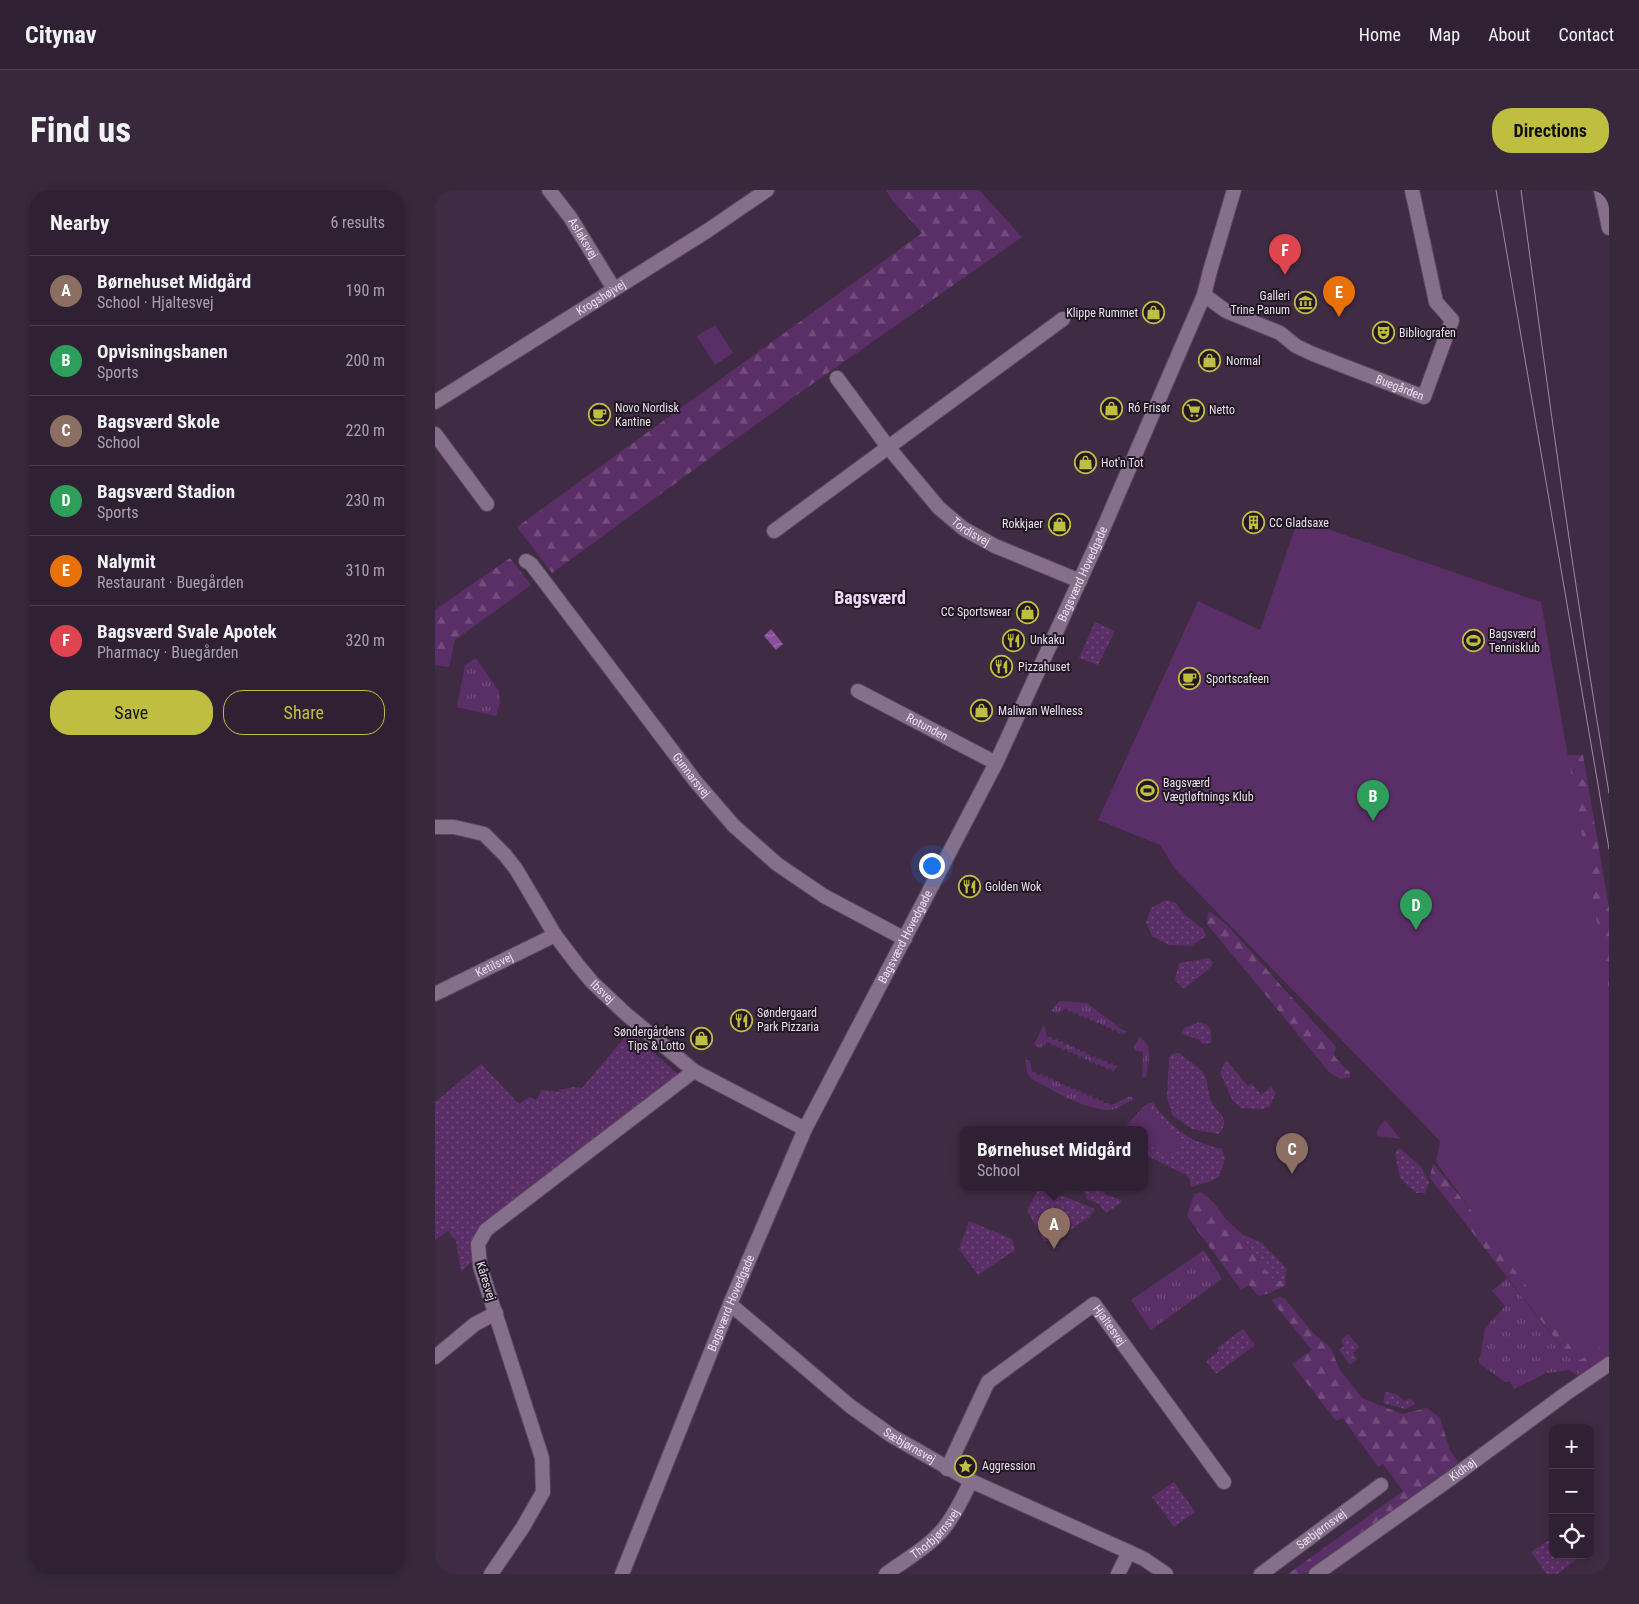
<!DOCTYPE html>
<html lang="en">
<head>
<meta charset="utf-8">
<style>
  :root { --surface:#2f2133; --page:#37293b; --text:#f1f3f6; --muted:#a7a3ac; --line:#4a3e4e; --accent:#bfbe41 }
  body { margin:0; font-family:"Roboto Condensed",sans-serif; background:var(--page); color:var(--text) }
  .controls { position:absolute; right:15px; bottom:15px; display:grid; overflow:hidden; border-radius:10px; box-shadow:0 2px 12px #0003 }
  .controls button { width:45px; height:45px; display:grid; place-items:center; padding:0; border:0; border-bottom:1px solid var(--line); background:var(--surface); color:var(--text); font:25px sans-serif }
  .you { position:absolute; left:496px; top:675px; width:18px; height:18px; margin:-12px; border:4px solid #fff; border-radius:50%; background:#1a73e8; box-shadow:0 0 0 8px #1a73e833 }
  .badge { display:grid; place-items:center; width:32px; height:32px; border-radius:50%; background:var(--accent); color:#fff; font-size:16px; font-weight:700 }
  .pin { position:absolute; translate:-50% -41px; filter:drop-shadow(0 1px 2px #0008) }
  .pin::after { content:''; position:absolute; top:26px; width:18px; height:15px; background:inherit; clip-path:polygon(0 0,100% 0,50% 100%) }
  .popup { position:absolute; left:525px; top:936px; width:188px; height:65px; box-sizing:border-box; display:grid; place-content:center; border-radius:10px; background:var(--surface); filter:drop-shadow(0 1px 4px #0005); font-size:16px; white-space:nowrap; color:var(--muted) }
  .popup b { font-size:19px; color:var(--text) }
  .popup::after { content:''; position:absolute; left:50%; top:100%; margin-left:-10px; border:10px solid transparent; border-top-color:var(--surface) }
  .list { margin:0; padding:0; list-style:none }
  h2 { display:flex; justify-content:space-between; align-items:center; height:65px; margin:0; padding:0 20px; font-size:21px }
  h2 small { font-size:16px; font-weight:400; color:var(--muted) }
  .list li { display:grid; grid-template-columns:32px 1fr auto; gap:15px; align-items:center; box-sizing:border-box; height:70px; padding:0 20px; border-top:1px solid var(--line) }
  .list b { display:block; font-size:19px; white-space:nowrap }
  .list p { margin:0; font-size:16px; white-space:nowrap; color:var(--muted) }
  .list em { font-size:16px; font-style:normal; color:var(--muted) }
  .actions { display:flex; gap:10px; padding:15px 20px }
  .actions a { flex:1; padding:11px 0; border:1px solid var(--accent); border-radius:20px; text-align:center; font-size:18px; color:var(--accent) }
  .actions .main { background:var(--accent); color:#111 }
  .icon { flex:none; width:28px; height:28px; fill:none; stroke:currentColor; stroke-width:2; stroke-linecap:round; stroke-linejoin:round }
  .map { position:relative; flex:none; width:1174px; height:1384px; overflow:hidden; border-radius:20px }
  header { display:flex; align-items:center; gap:30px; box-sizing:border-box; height:70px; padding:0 25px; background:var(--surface); border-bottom:1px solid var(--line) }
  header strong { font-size:24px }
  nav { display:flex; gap:28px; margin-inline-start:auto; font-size:18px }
  .intro { display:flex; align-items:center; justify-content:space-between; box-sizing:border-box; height:120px; padding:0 30px }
  h1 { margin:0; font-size:35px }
  .button { padding:12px 22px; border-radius:20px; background:var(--accent); color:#111; font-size:18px; font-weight:700 }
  main { display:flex; gap:30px; padding:0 30px }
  aside { flex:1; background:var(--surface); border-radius:20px; box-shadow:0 2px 12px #0003 }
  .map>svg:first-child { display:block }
  .grass { fill:url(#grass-tufts) }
  .forest { fill:url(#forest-firs) }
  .park { fill:url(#park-dots) }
  .pitch { fill:#5a2e66 }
  .water { fill:url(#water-waves) }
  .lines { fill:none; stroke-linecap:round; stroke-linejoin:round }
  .minor-casing { stroke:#58485d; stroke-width:16 }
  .tertiary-casing { stroke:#58485d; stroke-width:16 }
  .minor { stroke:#856f8b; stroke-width:14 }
  .tertiary { stroke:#856f8b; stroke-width:14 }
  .tram { stroke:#9b8ca0; stroke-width:1 }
  .labels { text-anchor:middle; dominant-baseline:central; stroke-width:4; stroke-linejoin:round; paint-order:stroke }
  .street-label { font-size:12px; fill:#ebdfef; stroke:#211823 }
  .poi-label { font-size:12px; fill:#ebdfef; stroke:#211823; text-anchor:start }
  .district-label { font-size:18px; font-weight:bold; fill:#f2d9f9; stroke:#211823 }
</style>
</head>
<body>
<header>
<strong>Citynav</strong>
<nav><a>Home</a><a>Map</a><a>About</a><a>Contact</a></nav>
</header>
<div class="intro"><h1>Find us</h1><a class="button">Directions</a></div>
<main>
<aside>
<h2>Nearby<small>6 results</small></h2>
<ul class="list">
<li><span class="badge" style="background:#8d6e63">A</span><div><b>Børnehuset Midgård</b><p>School · Hjaltesvej</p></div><em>190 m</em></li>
<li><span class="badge" style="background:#2e9e5b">B</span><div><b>Opvisningsbanen</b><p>Sports</p></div><em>200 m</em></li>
<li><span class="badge" style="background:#8d6e63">C</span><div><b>Bagsværd Skole</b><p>School</p></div><em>220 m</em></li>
<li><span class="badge" style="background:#2e9e5b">D</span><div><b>Bagsværd Stadion</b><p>Sports</p></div><em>230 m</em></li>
<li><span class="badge" style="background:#e8710a">E</span><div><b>Nalymit</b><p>Restaurant · Buegården</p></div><em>310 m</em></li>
<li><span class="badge" style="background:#e0444e">F</span><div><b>Bagsværd Svale Apotek</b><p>Pharmacy · Buegården</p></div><em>320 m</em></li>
</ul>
<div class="actions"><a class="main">Save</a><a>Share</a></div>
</aside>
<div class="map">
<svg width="1174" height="1384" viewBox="0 0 1174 1384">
  <defs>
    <pattern id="grass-tufts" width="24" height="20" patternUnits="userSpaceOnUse" patternTransform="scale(1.25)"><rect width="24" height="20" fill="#5a2e66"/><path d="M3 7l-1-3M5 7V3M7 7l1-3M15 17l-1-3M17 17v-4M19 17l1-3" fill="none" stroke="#724c7c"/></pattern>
    <pattern id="forest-firs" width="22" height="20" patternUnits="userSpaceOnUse" patternTransform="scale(1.25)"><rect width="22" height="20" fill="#5a2e66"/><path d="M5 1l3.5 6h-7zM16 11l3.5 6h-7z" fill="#724c7c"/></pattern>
    <pattern id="park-dots" width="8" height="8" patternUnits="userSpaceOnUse" patternTransform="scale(1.25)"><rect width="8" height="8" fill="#5a2e66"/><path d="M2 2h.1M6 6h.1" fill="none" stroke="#724c7c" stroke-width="1.8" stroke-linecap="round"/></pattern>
    <pattern id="water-waves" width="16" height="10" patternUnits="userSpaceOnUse" patternTransform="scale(1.25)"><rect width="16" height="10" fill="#8a4f9a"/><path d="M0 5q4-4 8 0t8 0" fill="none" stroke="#a070ad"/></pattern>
  </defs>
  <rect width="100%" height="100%" fill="#3f2c44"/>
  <path class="grass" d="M41,468L64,501L65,513L61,526L22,517L30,475Z
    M624,811L652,813L686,839L692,841L689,845L686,842L684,843L680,839L678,841L675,837L672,838L670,835L667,836L664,832L662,834L659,830L656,831L653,827L650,829L648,825L645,827L642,822L639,824L637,821L634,822L631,818L623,824L616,821Z
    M608,836L610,837L612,847H617L618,850L623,849V852L628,851L629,855L634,854L635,857L639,856L640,860L645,859V862L650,861L651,864H655L656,867L661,866V869L666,868L667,871H672L673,874L678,873V876L683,875L678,882L675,878L672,880L669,876L667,877L664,874L661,875L658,871L656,873L653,869L650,870L647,866L645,868L642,864L640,865L637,862L634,863L631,859L628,861L625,857L623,858L620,855L618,856L614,852L605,858L599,855Z
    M704,847C720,855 713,873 711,887H707L708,862L701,861L699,857Z
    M591,870L595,871L597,882H601L602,885L607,884L608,887L613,886L614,889L618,888L619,892L624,891L625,894H629L631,897L635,896L636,899L640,898L642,902L646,901L647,904L651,903L653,906L657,905L658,909L663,908L664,911L668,910L669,913H674L675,915L681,913L695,906L699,909C692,913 682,919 674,920C650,920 617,900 597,889C592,885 590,876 591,870Z
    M769,1060L787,1089L716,1140L696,1110Z
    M1072,1088L1149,1186L1146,1188L1134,1180L1112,1183L1079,1199L1075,1191L1070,1192L1044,1173L1050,1138L1070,1116L1057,1101Z"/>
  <path class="forest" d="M451,0H544L587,47L363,204L117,383L82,337L487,43L457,10Z
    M75,368L96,395L20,450L14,477L0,475V420Z
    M1131,565H1148L1174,718V855Z
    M773,722L777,723L792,735L901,857L899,864L900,867L915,883V887L905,889L894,882L772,734Z
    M998,973L1032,1015L1174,1138V1168L1149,1186L995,988Z
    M766,1002L779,1013L789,1027L807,1044L809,1052L839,1090L850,1091L851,1095L835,1103L823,1106L814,1095L806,1100L752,1026L759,1004Z
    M845,1107L850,1109L879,1144L895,1157L905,1180L927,1208L967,1224L992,1218L1005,1228L1015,1260L1024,1273L871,1384H853L968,1301L948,1274L943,1277L908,1228L901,1231L857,1174L877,1160L836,1110Z"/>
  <path class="park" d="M660,432L680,441L663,475L644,468Z
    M731,710L741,713L748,723L768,739L771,746L756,756L734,755L717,746L711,732L716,718Z
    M774,768L778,773L776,777L749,799L740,790L744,773Z
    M764,832L772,835L776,840V853L768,854L763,849L746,844L749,838Z
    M195,841L245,886L39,1048L37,1055L39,1069L26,1082L21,1051L13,1041L0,1050V912L46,874L84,914L94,907L101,910L107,900L125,902L124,900L139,897L147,898Z
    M744,863C750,868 766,878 769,884C773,891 773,902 776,911C780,922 799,929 783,944L757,939L737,925L732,906L734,868L737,864Z
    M791,870L813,896L817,893L826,905L836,897L841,903L835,916L827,919L806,918L797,910L785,882Z
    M715,913H718C738,940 755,952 787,959L790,969L784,987L776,991L756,997L754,988L751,985L709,964V940H692V935L709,916Z
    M963,959H966L986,977L994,992L990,1003H981L965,988L960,963Z
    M604,998H608L660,1019L654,1027L620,1051H609L592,1020Z
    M652,998H667L671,1005L687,1010L686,1013L671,1023L663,1013L652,1009L648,1000Z
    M534,1031L577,1049L580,1060L543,1085L524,1059Z
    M807,1044L827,1053L852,1079L850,1091L839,1090L809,1052Z
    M808,1139L820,1155L781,1184L771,1171L784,1161L782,1158Z
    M913,1144L924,1157L918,1163L922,1169L915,1175L904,1160L909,1156L906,1150Z
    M952,1202L963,1205L969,1211L975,1208L981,1214L970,1219L948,1213L950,1203Z
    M739,1292L760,1322L739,1337L717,1307Z
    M1118,1347V1365H1148L1122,1384H1112L1096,1362Z"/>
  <path class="pitch" d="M280,135L298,163L280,175L262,146Z
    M863,329L1106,412L1174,801V1152L1145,1170L1001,972L1005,951L740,679L725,655L663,630L763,411L825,440Z
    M709,917L747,949L731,968L709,950V940H697L693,937Z
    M950,930L966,949L942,946V940Z"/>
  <path class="water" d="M336,439L348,454L341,460L329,446Z"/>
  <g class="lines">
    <defs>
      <g id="minor">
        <path id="s1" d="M114,0L135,27L179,99"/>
        <path d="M1166,0L1174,38"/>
        <path id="s2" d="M769,105L791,121L845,143L861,156L878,164L989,207L1017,130L1001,112L977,0"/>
        <path id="s3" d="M402,188L453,257L504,318L529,339L560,356L645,391"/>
        <path id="s4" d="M0,212L272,41L332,0"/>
        <path d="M0,244L52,314"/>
        <path d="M339,341L628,129"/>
        <path id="s5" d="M91,371L96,374L109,391L261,592L299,636L342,674L389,706L470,749"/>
        <path id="s6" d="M423,501L561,573"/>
        <path id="s7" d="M0,637H19L49,644L70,665L81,679L120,745L142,774L157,792L191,824L259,881L370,939"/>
        <path id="s8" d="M0,804L120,745"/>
        <path id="s9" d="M295,1114L415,1216L457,1246L536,1291L694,1362L709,1369L731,1384"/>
        <path d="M0,1167L40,1134L61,1123"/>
        <path id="s10" d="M512,1279L553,1192L659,1114L789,1292"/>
        <path d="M56,1384L88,1337L108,1302L107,1268L45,1076L43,1054L51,1040L259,881"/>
        <path id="s11" d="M451,1384C470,1370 494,1357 509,1338C520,1325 528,1307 536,1291"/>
        <path d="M683,1384L694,1362"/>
        <path id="s12" d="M826,1384L946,1295"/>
        <path id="s13" d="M881,1384L1015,1289L1129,1205L1174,1174"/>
      </g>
      <g id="tertiary">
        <path id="s14" d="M187,1384L295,1114L370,939L561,573L662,353L769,105L775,81L799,0"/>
      </g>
    </defs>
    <use href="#minor" class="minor-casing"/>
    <use href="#tertiary" class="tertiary-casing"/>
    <use href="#minor" class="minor"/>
    <use href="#tertiary" class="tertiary"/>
    <path class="tram" d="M1061,0L1174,659
      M1086,0C1113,202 1140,403 1174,603"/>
  </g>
  <defs>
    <symbol id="museum-ring" viewBox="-11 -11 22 22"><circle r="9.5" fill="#211823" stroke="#bfbe41" stroke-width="1.5"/><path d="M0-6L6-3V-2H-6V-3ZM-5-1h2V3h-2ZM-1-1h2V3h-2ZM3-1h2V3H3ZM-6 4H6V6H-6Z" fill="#bfbe41"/></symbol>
    <symbol id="shop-ring" viewBox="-11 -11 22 22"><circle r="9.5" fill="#211823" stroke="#bfbe41" stroke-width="1.5"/><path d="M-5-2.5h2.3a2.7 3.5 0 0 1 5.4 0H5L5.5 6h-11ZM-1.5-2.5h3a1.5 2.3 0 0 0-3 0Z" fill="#bfbe41"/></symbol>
    <symbol id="theatre-ring" viewBox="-11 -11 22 22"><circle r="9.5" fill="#211823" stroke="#bfbe41" stroke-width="1.5"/><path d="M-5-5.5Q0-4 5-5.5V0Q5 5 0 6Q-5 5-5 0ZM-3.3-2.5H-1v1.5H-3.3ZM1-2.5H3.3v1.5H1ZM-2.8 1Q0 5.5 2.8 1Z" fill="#bfbe41"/></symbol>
    <symbol id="supermarket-ring" viewBox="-11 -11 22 22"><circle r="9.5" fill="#211823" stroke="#bfbe41" stroke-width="1.5"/><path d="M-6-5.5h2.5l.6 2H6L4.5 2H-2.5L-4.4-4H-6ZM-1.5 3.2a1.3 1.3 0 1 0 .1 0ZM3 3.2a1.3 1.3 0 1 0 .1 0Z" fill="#bfbe41"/></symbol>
    <symbol id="cafe-ring" viewBox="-11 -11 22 22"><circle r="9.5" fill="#211823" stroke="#bfbe41" stroke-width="1.5"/><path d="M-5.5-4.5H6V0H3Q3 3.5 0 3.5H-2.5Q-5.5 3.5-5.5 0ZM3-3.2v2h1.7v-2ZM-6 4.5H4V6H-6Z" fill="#bfbe41"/></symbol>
    <symbol id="building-ring" viewBox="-11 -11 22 22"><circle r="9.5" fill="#211823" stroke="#bfbe41" stroke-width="1.5"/><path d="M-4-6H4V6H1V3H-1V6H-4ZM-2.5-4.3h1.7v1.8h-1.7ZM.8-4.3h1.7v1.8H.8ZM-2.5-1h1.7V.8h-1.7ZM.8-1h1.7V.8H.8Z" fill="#bfbe41"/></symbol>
    <symbol id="restaurant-ring" viewBox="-11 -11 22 22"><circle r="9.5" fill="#211823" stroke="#bfbe41" stroke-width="1.5"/><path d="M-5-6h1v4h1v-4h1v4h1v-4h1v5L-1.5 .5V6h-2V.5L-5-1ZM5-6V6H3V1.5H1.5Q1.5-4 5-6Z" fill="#bfbe41"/></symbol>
    <symbol id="stadium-ring" viewBox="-11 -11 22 22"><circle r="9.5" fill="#211823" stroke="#bfbe41" stroke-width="1.5"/><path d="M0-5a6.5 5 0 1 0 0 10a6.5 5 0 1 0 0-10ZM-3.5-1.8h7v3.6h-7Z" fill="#bfbe41"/></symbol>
    <symbol id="sight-ring" viewBox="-11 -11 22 22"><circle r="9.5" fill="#211823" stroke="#bfbe41" stroke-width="1.5"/><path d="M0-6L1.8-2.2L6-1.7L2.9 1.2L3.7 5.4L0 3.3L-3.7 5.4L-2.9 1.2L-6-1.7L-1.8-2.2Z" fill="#bfbe41"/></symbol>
  </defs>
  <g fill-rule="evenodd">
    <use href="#museum-ring" x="858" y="100" width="25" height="25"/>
    <use href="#shop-ring" x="706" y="110" width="25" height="25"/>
    <use href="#theatre-ring" x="936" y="130" width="25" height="25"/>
    <use href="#shop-ring" x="762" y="158" width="25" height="25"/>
    <use href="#shop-ring" x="664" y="206" width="25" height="25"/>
    <use href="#supermarket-ring" x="746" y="208" width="25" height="25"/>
    <use href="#cafe-ring" x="152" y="212" width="25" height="25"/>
    <use href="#shop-ring" x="638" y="260" width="25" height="25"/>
    <use href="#building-ring" x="806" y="320" width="25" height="25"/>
    <use href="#shop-ring" x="612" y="322" width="25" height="25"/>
    <use href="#shop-ring" x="580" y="410" width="25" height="25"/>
    <use href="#restaurant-ring" x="566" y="438" width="25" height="25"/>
    <use href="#stadium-ring" x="1026" y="438" width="25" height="25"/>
    <use href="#restaurant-ring" x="554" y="464" width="25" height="25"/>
    <use href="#cafe-ring" x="742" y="476" width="25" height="25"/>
    <use href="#shop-ring" x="534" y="508" width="25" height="25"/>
    <use href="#stadium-ring" x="700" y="588" width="25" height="25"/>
    <use href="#restaurant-ring" x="522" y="684" width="25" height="25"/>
    <use href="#restaurant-ring" x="294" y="818" width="25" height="25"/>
    <use href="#shop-ring" x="254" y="836" width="25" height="25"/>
    <use href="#sight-ring" x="518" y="1264" width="25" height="25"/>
  </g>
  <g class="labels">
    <g class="street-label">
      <text stroke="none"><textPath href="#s1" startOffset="59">Aslaksvej</textPath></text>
      <text stroke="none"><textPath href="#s4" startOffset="196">Krogshøjvej</textPath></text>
      <text stroke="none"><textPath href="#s2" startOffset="218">Buegården</textPath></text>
      <text stroke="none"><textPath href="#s3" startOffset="205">Tordisvej</textPath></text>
      <text stroke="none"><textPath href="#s14" startOffset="1102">Bagsværd Hovedgade</textPath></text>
      <text stroke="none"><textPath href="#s6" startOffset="78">Rotunden</textPath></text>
      <text stroke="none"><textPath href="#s5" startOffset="271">Gunnarsvej</textPath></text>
      <text stroke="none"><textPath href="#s14" startOffset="698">Bagsværd Hovedgade</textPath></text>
      <text stroke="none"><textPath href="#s8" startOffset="66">Ketilsvej</textPath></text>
      <text stroke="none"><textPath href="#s7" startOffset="248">Ibsvej</textPath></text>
      <text transform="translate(51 1091) rotate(73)">Kåresvej</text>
      <text stroke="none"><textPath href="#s14" startOffset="292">Bagsværd Hovedgade</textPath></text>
      <text stroke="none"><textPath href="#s10" startOffset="254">Hjaltesvej</textPath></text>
      <text stroke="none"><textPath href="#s9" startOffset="229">Sæbjørnsvej</textPath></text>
      <text stroke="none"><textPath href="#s13" startOffset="180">Kidhøj</textPath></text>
      <text stroke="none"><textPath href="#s12" startOffset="75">Sæbjørnsvej</textPath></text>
      <text stroke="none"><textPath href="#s11" startOffset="64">Thorbjørnsvej</textPath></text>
    </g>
    <g class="poi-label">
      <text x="855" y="106" text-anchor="end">Galleri<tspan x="855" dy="14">Trine Panum</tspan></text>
      <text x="703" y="123" text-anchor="end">Klippe Rummet</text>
      <text x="964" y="143">Bibliografen</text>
      <text x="791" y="171">Normal</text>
      <text x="180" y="218">Novo Nordisk<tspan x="180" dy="14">Kantine</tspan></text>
      <text x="693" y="218">Ró Frisør</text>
      <text x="774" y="220">Netto</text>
      <text x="666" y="273">Hot'n Tot</text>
      <text x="834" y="333">CC Gladsaxe</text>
      <text x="608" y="334" text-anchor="end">Rokkjaer</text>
      <text x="576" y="422" text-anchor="end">CC Sportswear</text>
      <text x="1054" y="444">Bagsværd<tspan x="1054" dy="14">Tennisklub</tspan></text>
      <text x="595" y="450">Unkaku</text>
      <text x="583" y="477">Pizzahuset</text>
      <text x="771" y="489">Sportscafeen</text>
      <text x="563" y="521">Maliwan Wellness</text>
      <text x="728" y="593">Bagsværd<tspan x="728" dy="14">Vægtløftnings Klub</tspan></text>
      <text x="550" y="697">Golden Wok</text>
      <text x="322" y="823">Søndergaard<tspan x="322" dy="14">Park Pizzaria</tspan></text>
      <text x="250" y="842" text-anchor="end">Søndergårdens<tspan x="250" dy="14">Tips &amp; Lotto</tspan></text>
      <text x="547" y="1276">Aggression</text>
    </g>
    <g class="district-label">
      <text x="435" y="407">Bagsværd</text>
    </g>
  </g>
</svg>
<div class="controls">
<button>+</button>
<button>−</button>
<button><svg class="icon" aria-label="locate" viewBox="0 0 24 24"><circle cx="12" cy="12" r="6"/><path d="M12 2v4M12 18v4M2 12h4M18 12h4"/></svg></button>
</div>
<div class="you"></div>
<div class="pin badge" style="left:619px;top:1059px;background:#8d6e63">A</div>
<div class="popup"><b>Børnehuset Midgård</b>School</div>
<div class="pin badge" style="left:938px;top:631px;background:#2e9e5b">B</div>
<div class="pin badge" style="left:857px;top:984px;background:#8d6e63">C</div>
<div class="pin badge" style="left:981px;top:740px;background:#2e9e5b">D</div>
<div class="pin badge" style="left:904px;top:127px;background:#e8710a">E</div>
<div class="pin badge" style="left:850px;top:85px;background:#e0444e">F</div>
</div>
</main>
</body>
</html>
